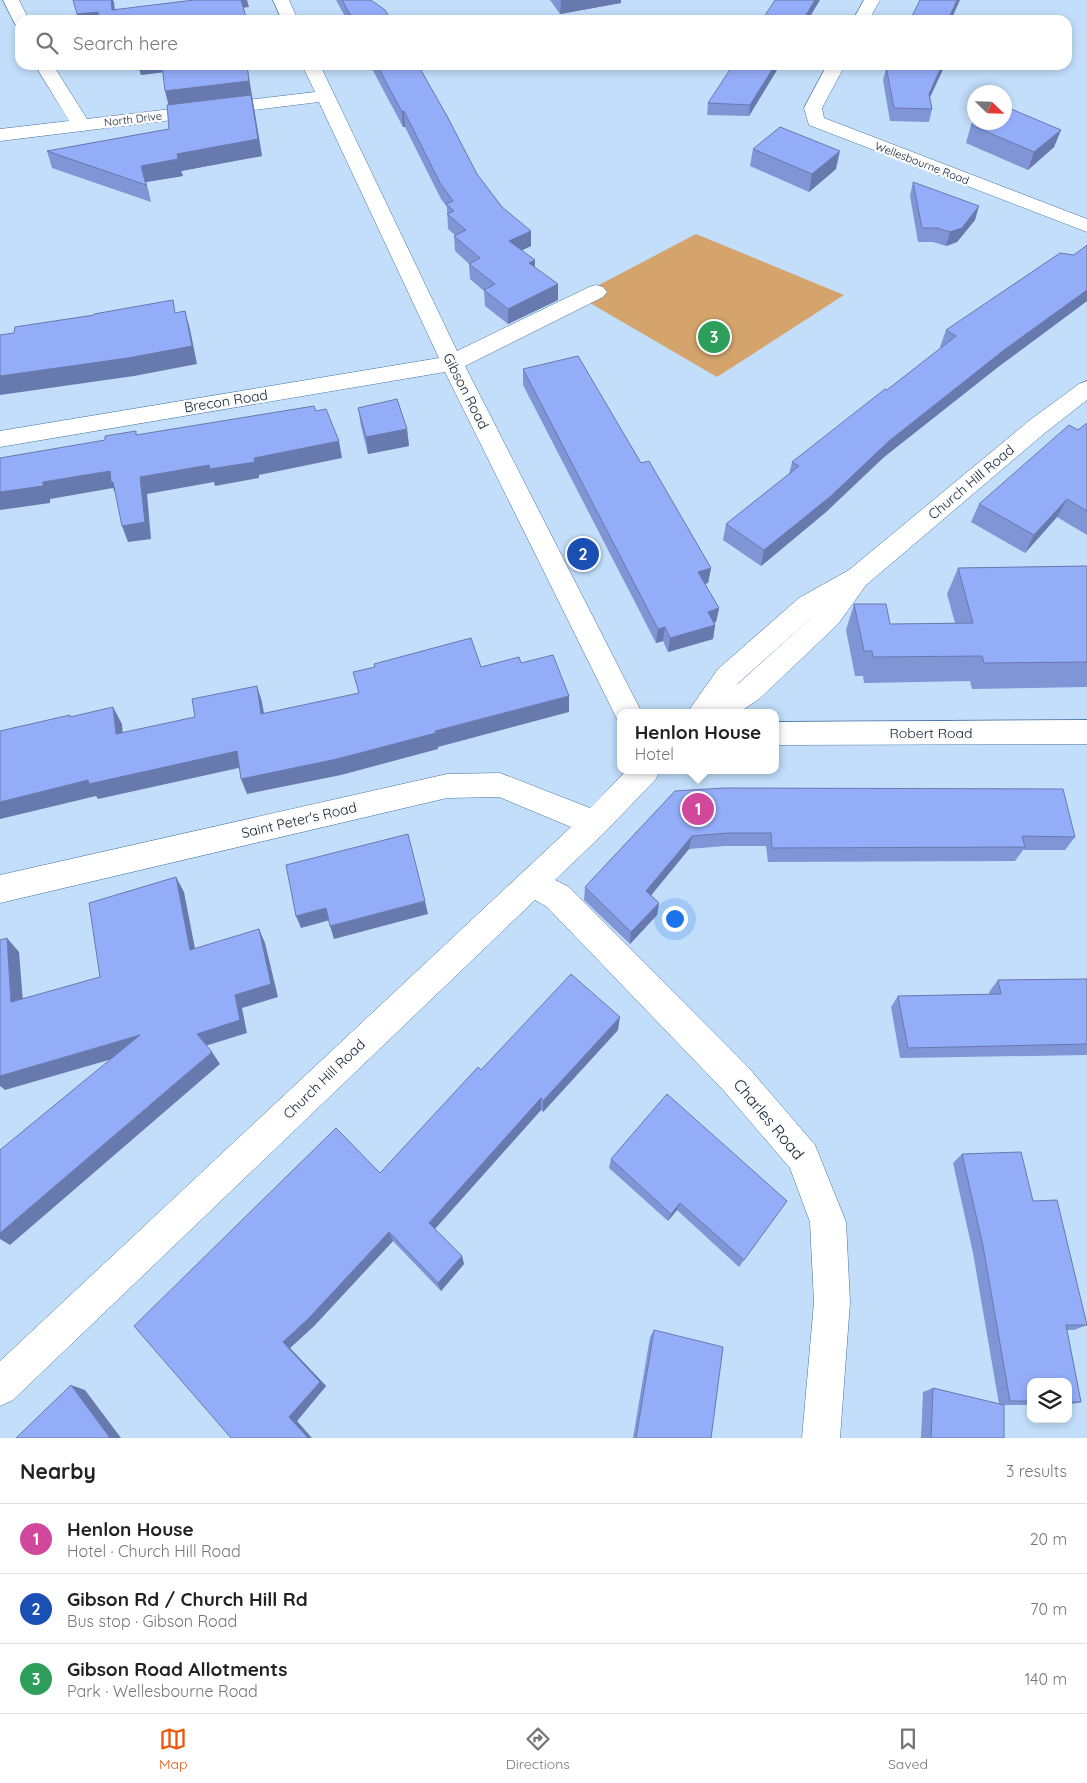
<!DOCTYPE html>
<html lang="en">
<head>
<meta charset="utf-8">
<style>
  :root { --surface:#fff; --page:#f6f6f6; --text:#222; --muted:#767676; --line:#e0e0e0; --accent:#ea580c }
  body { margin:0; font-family:Quicksand,sans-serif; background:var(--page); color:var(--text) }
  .controls { position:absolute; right:15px; bottom:15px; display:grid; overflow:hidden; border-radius:10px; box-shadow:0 2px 8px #0003 }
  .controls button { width:45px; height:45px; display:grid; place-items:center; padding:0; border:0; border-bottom:1px solid var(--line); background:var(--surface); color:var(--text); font:25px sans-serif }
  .compass { position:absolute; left:967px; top:85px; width:45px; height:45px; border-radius:50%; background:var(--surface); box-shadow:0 2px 8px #0003; rotate:113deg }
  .you { position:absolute; left:674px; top:918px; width:18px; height:18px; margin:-12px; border:4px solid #fff; border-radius:50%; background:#1a73e8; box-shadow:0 0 0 8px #1a73e833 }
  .badge { display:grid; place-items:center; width:32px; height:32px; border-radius:50%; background:var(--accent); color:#fff; font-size:16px; font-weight:700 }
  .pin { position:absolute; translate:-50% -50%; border:2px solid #fff; box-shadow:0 1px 5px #0006 }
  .popup { position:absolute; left:617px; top:709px; width:162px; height:65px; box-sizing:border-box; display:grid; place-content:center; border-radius:10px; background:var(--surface); filter:drop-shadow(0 1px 4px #0005); font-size:16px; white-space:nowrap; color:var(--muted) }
  .popup b { font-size:19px; color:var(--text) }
  .popup::after { content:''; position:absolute; left:50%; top:100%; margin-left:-10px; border:10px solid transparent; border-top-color:var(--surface) }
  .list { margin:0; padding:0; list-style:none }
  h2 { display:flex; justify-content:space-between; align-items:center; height:65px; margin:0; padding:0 20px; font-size:21px }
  h2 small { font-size:16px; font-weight:400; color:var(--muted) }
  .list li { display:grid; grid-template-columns:32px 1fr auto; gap:15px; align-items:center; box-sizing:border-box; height:70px; padding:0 20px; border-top:1px solid var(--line) }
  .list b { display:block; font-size:19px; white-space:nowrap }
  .list p { margin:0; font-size:16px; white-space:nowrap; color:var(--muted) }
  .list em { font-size:16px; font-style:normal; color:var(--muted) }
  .icon { flex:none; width:28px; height:28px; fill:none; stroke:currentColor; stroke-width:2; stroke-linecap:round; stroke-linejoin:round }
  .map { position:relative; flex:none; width:1087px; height:1438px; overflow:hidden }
  .search { position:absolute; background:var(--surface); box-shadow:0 2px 8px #0003; left:15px; right:15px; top:15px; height:55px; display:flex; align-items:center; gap:12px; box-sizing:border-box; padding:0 18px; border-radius:15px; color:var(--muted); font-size:19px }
  .sheet { height:275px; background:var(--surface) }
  nav { display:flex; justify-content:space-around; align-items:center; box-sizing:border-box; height:70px; border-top:1px solid var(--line); background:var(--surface); font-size:14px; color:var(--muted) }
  nav a { display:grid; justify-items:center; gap:2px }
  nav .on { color:var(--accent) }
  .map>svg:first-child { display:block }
  .green { fill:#d4a46c }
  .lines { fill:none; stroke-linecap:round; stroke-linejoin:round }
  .minor-casing { stroke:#47739e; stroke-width:1 }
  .minor { fill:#fff; fill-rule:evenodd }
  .wall { fill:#7f95d6 }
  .shaded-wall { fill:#6879ae }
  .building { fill:#94adf9; stroke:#6879ae }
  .labels { text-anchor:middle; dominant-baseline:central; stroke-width:4.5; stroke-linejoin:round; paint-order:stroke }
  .far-street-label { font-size:11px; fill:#0e2032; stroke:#fbfbfb }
  .street-label { font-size:14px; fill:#0e2032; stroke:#fbfbfb }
  .near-street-label { font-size:16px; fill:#0e2032; stroke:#fbfbfb }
</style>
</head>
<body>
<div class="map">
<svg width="1087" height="1438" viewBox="0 0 1087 1438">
  <rect width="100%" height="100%" fill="#c2defb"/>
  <path class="green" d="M696,234L844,295L717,377L578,296Z"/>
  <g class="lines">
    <defs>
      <path id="minor" d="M3,0H19L29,20H20V25L15,24Z
        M273,0H289L298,20H282Z
        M864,0H880L869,20H853Z
        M35,65H53L87,119L315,92L302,65H320L457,351L589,287L596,285L603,287L607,292L603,297L465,366L642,713H620V722L618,721L445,372L0,447V431L439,358L319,102L0,141V129L69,121Z
        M827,65H845L822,108L824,118L1087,219V232L809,125L804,108Z
        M1087,381V400L1046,432L866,585L838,624L759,699L738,713H687L718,669L799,598L849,570L1030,420L1079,384ZM818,612L739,683L736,685Z
        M1087,720V744L776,745V722Z
        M627,770H660L656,779L605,832L555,880L569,887L748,1067L815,1145L846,1222L850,1302L840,1438H802L814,1302L810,1222L790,1168L724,1091L547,907L535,900L13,1400L0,1406V1361L571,827L499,797L447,798L0,903V875L447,774L500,773L590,808Z"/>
    </defs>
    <use href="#minor" class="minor-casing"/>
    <use href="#minor" class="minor"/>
  </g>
  <path class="wall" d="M336,0H371L391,20H347Z
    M550,0H621V3L560,14Z
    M138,65L252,98L262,156L181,171L183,176L146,182L151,202L52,168L47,151L169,129V105L163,72L141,75Z
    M370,65H418L477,174L531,246L522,250L558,300L508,324L485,306L484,291L470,279L469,264L455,251L454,236L455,235L448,229L447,207L441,199L405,127H403Z
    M780,65L749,116L707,115L708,103Z
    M887,65H945L930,98L932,109L929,122L890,121L883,80Z
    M971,125L1061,130L1054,147L1028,170L966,143Z
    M753,149L836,169L809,192L750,166Z
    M913,182L975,220L957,242L946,246L933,242H918L910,196Z
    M1087,245V301L998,367L884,457L826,512L761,566L723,540L726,524L789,474L792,462L942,348L940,347L946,330L1074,255Z
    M523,369L641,463L711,568L708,583L705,584L719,608L716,622L714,623L715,625L713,639L668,652L663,641L656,643L523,385Z
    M358,408L407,429L409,446L368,454L361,426Z
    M1087,423V535L1057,517L1025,553L971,522L979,504Z
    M1087,566V687L972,689L970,681L864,683L863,676H855L846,630L854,604L890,624L955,623L947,594L958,568Z
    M675,791L1075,837L1065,850H1023L1015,861L768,862L766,846H724L689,849L651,895L659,903L657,915L630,944L584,900L585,887Z
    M1087,979V1055L900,1058L891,1007L898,996L989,994V992L998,980Z
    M618,1030L543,1112L541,1110L435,1229L462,1256L464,1264L441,1291L393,1241L314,1326L290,1348L326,1386L297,1421L231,1438L380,1173L481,1070Z
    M962,1154L1033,1201L1087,1325L1074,1330H1067L1081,1402L1068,1405V1382H1031V1405H1001L1004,1438H921L923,1392L933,1388L999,1404L973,1253L953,1163Z
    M611,1159L787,1201L739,1267L677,1210L668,1221L609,1168Z
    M654,1330L711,1438H633L650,1337Z"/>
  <path class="shaded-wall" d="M111,0H113L114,2L116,20L112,10Z
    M241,0H247L249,7L242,8Z
    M561,0H621V3L560,14Z
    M815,0H820L808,20H803Z
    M957,0H960L951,20H948Z
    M98,12L101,20H79L77,14Z
    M138,65H163L165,72L141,75Z
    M247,65L262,156L181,171L183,176L146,182L151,202L141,166L177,154L169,107L165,91Z
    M775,65H780L749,116L750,105Z
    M942,65H945L925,107L929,94Z
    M404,111L405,127H403L402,112Z
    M1061,130L1054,147L1028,170L1034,152Z
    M840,151L836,169L809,192L812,174Z
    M979,206L975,220L957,242L946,246L950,232Z
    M531,231V246L510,256L509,241Z
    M535,260V275L529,263Z
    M558,284V300L508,324V309Z
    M1087,290V301L998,367L884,457L826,512L761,566L764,550L889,441L1004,350Z
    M185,311L190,329L197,364L134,376L0,395V376Z
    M407,429L409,446L368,454L366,437Z
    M339,441L342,458L259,475V478L215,486L214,482L147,494L151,539L128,542L122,526L140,477L209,465L254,458Z
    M110,471L118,499L113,488L50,499V503L0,510V492L43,482Z
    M1067,499L1057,517L1025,553L1034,535Z
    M711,568L708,583L696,586L698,572Z
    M719,608L716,622L705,626L708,612Z
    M715,625L713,639L668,652L670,638Z
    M665,627L663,641L656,643L658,629Z
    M257,686L262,702L267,730L261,714Z
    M569,696V712L438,747V749L341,775L247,794L241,779L435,731Z
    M113,707L122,724L124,750L116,734Z
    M237,751L243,767L98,799L96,796L0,819V802L88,780Z
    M692,836L689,849L644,904L646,891Z
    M176,877L184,892L198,964L190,950Z
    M425,901L428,914L334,939L330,926Z
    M659,903L657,915L630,944L631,932Z
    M326,908L330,920L301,928L296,916Z
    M259,929L265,943L278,997L242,1008L247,1033L205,1046L197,1034L235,995Z
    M7,938L19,952L24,1015L11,1002Z
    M620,1017L618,1030L543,1112V1101Z
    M140,1035L150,1048L5,1090L0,1086V1076Z
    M212,1052L220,1064L10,1245L0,1239V1233Z
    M541,1098V1110L432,1232L429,1223Z
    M680,1203L677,1210L668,1221L671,1214Z
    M389,1232L393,1241L314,1326L290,1348L326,1386L297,1421L312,1438H308L289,1417L283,1342Z
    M462,1256L464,1264L441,1291L438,1283Z
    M71,1385L85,1390L121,1438H110Z"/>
  <path class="building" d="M73,0H111L112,10L194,0H241L247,20H99L98,12L77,14Z
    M342,0H371L385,10L391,20H353Z
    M775,0H815L803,20H762Z
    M920,0H957L948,20H910Z
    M162,65H247L249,81L165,91Z
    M377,65H418L447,116L477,174L502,207L531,231L509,241L535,260L529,263L558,284L508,309L484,290L495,284L469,264L480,258L454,236L466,230L447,214L454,211L446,204L453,201L440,183L404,111L402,112Z
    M733,65H775L750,105L708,103Z
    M887,65H942L929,94L932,109L894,108L886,66Z
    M251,95L258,139L177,154L178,159L141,166L146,185L47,151L169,129L167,105Z
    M1004,106L1061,130L1034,152L971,125L974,122H1004Z
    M780,127L840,151L812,174L753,149Z
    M913,182L979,206L962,228L950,232L937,228H922Z
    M1087,245V290L1004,350L889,441L831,496L764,550L726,524L799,466L792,462L885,389L887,390L956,336L946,330L1060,253L1074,255Z
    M173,300L175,313L185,311L192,346L128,358L0,376V335L14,333L15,327L94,315V314Z
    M578,356L641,463L649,461L711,568L698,572L719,608L708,612L715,625L670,638L665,627L658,629L523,369Z
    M397,399L407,429L366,437L358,408Z
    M314,406L316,411L326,409L339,441L254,458L255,462L210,469L209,465L140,477L145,522L122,526L113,482H111L110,471L43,482V486L0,492V458L105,440V436L136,431V435Z
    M1087,423V511L1067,499L1034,535L979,504L1069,425L1078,430Z
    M1087,566V662L984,663L982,656L873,657L872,651H864L854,604H886L890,624L973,623L958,568Z
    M471,638L481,667L519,657L521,663L553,655L569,696L435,731L436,733L337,759L241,779L237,751L89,784L88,780L0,802V731L70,715V717L113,707L116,734L195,717L192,699L257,686L261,714L359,693L353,672L375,667L374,664Z
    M724,788L1063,789L1075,837L1022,836L1025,847L772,848L771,833H728L692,836L646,891L659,903L631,932L585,887L675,791Z
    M408,834L425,901L330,926L326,908L296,916L286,865Z
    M176,877L190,950L259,929L271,984L235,995L240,1020L197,1034L212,1052L0,1233V1150L140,1035L0,1076V940L7,938L11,1002L100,977L89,903Z
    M571,974L620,1017L543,1101L541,1098L429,1223L462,1256L438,1283L389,1232L308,1319L283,1342L320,1382L289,1417L308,1438H231L134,1326L336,1128L380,1173L478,1067L481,1070Z
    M1087,979V1044L908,1048L898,996L1001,994L998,980Z
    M667,1094L787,1201L744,1260L680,1203L671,1214L611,1159Z
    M1021,1152L1033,1201L1057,1200L1087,1325H1066L1081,1402H1068V1382H1031V1401H1010L983,1246L962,1154Z
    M654,1330L723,1347L711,1438H636Z
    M71,1385L110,1438H16Z
    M933,1388L1004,1405V1438H931Z"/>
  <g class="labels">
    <g class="far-street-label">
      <text transform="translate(133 119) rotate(-7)">North Drive</text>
      <text transform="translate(922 163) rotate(21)">Wellesbourne Road</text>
    </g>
    <g class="street-label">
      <text transform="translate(466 391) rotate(63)">Gibson Road</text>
      <text transform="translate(226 401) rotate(-9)">Brecon Road</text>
      <text transform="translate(971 482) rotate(-40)">Church Hill Road</text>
      <text x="931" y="733">Robert Road</text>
      <text transform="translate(299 820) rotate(-13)">Saint Peter's Road</text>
      <text transform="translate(324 1079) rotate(-44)">Church Hill Road</text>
    </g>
    <g class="near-street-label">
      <text transform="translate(769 1119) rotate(50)">Charles Road</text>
    </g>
  </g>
</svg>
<div class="controls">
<button><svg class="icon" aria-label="layers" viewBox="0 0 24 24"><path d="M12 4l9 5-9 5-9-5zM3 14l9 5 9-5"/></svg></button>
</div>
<svg class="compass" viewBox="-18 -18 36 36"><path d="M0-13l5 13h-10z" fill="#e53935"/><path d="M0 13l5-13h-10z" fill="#767676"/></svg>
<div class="you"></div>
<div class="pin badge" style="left:698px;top:809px;background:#d1479c">1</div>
<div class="popup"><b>Henlon House</b>Hotel</div>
<div class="pin badge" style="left:583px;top:554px;background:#1a4fb4">2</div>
<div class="pin badge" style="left:714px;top:337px;background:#2e9e5b">3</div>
<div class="search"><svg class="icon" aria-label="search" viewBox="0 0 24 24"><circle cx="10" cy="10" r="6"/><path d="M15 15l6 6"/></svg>Search here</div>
</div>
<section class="sheet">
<h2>Nearby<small>3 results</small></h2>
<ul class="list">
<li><span class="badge" style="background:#d1479c">1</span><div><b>Henlon House</b><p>Hotel · Church Hill Road</p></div><em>20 m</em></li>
<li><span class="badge" style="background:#1a4fb4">2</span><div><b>Gibson Rd / Church Hill Rd</b><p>Bus stop · Gibson Road</p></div><em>70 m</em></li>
<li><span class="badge" style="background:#2e9e5b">3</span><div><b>Gibson Road Allotments</b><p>Park · Wellesbourne Road</p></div><em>140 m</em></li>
</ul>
</section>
<nav>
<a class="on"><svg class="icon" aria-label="map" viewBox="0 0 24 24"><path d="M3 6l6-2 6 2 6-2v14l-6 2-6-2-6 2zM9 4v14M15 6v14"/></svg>Map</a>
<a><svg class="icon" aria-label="directions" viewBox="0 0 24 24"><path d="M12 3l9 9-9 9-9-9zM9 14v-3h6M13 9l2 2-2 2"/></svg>Directions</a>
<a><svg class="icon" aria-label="saved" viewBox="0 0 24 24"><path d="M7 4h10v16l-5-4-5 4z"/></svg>Saved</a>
</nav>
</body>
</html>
